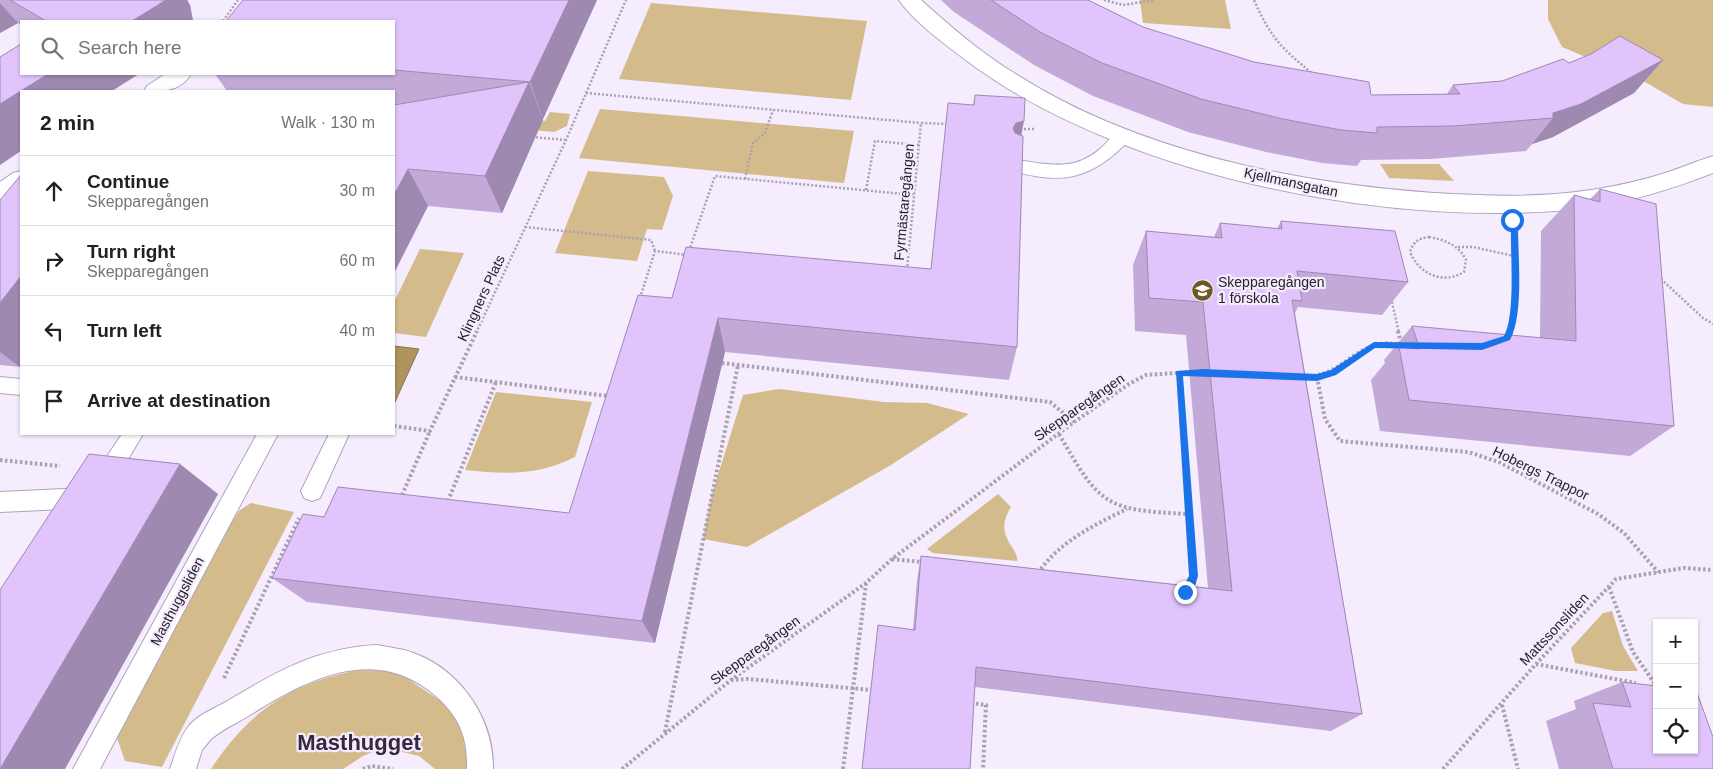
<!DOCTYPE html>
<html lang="en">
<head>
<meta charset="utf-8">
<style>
  :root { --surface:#fff; --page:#f6f6f6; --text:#202124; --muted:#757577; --line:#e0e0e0 }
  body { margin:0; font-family:Helvetica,sans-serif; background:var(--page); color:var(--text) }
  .controls { position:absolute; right:15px; bottom:15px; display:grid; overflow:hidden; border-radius:0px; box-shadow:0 1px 4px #0004 }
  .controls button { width:45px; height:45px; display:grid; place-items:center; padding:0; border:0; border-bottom:1px solid var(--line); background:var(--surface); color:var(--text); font:25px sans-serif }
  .stop { position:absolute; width:15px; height:15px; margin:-11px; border:4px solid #1a73e8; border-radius:50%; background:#fff }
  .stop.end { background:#1a73e8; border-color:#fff; box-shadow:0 1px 5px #0008 }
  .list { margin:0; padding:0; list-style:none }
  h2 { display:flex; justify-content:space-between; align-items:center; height:65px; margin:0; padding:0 20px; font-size:21px }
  h2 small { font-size:16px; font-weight:400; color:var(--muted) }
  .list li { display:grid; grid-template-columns:32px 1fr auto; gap:15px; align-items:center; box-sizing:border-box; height:70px; padding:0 20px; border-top:1px solid var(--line) }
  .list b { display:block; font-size:19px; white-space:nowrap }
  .list p { margin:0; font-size:16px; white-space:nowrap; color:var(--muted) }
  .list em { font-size:16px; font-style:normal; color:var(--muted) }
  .icon { flex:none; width:28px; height:28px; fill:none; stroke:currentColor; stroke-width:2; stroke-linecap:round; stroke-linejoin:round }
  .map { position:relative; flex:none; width:1713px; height:769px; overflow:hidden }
  .search { position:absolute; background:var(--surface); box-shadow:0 1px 4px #0004; left:20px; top:20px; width:375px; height:55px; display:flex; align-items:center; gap:12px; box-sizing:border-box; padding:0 18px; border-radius:0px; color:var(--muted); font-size:19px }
  .panel { position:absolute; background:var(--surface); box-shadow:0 1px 4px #0004; left:20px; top:90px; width:375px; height:345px; border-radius:0px }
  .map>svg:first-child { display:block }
  .green { fill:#d4bb8b }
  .water { fill:#af945d; stroke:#86724e }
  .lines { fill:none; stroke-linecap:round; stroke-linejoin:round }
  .lane-casing { stroke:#b0a2be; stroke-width:2 }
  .street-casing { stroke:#b0a2be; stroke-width:2 }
  .secondary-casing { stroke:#b0a2be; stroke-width:2 }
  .path-far1 { stroke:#a9a1b1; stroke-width:2.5; stroke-dasharray:2 2; stroke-linecap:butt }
  .path { stroke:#a9a1b1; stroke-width:4; stroke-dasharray:2.5 2.5; stroke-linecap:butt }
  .lane { fill:#fff; fill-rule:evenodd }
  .street { fill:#fff; fill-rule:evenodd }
  .secondary { fill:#fff; fill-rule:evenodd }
  .wall { fill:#c2a9d8 }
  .shaded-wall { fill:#9e89b0 }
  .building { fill:#e1c4fb; stroke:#9e89b0 }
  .route { fill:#1a73e8 }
  .labels { text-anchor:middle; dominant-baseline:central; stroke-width:4.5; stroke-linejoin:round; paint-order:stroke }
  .street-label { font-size:14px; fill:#27212c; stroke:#f5ecfe }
  .poi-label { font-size:14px; fill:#27212c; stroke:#f5ecfe; text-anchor:start }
  .near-district-label { font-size:22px; font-weight:bold; fill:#35293f; stroke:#f5ecfe }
</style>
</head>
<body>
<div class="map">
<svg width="1713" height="769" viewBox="0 0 1713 769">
  <rect width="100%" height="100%" fill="#f5ecfe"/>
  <path class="green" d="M1140,0H1225L1231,29L1143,23Z
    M1548,0H1713V107L1683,104L1645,82L1562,47L1548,19Z
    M651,3L867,21L851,100L619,79Z
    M394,108L545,121L550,112L570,114L567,126L554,132L394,117Z
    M600,109L854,131L844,183L579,158Z
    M1380,164H1439L1454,181L1389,178Z
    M588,171L664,177L673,196L662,230L647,229L637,261L555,253Z
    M420,249L464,253L426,337L394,333V302Z
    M779,389L884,402L927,403L969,414L891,465L747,547L703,539L712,494L743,395Z
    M496,392L592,402L575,457C538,476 504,474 465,470Z
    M998,494L1011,507C992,537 1020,548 1017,561L933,553L927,549Z
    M251,503L294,512L162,767L125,761L117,738L231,523L240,510Z
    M1612,611L1623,646L1638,671H1616L1575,663L1571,648L1603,613Z
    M358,670L387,671L404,676L452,709L460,720L472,769H435L419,756L390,749L375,751L363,756L343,769H211C248,712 291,683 358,670Z"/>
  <path class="water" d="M394,346L419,349L394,404Z"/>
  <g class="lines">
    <defs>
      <path id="lane" d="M1124,129L1130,131L1132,135L1130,139C1093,179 1062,186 1010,170L1008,166L1010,162L1016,160C1049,164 1073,172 1100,149C1108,142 1114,132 1124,129Z
        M0,377L21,379V395L0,393Z
        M122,434H143L111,488L103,491L95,488L92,481L95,474Z
        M257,434H278L100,769H73Z
        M329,434H349L320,498L312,501L304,498L301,491Z
        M86,488L94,491L97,498L94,505L86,508L0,512V492Z
        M377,645C386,647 395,648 404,650C456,664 494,715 493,769H467C468,739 460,718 438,698C378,643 310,677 250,715C237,723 223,729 211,739L202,750L196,769H170C175,755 179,739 188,727C198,714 216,708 229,700C279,670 318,648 377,645Z"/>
      <path id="street" d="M899,0H921C951,27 980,52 1014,73C1135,151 1293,183 1434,193C1486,196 1539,198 1591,190C1616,186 1641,181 1665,173C1681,168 1697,161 1713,156V173C1672,189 1630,202 1587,208C1398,230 1134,179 978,69C955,52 914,23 899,0Z"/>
      <path id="secondary" d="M165,74H191C180,92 163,91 144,91L147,86Z
        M21,171V191L8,200L0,203V182L13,173Z"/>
    </defs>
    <use href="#lane" class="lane-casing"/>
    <use href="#street" class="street-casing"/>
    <use href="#secondary" class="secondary-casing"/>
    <path class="path-far1" d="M1104,0L1123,5L1155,0
      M1254,0C1271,38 1281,48 1313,74
      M223,21L238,0
      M586,93L921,123
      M1020,129H1034
      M532,137L566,140
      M745,179L753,143L765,133L773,110
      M866,190L875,141L919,145
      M525,227L651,240L655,251
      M1429,237C1445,240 1459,245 1466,260L1464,272C1443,285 1419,274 1410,252C1413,242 1419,238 1429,237Z
      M1458,247H1473L1514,256
      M689,251L715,176L914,195
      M907,270L921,123L949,124
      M1661,279L1703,318L1713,324
      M640,298L655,251L687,255
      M1391,298L1399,333
      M476,333L566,140L626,0
      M1509,333L1514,302V233"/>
    <path class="path" d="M1398,331L1401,343
      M1507,338L1510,331
      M722,363L1050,402L1074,422
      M1178,373L1193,576L1188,588
      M455,377L608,396
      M1303,377C1342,375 1346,353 1377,345C1384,342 1392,344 1400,344
      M1317,377L1325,419L1340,441L1468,452L1499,462L1598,514L1624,533L1658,572
      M394,426L430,431L477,331
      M1059,434C1100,505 1104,510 1188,514
      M0,460L60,466
      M402,495L430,431
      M448,501L496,382
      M892,559L923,562
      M1038,573C1059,542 1094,525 1127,509
      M1609,587L1633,652L1657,687
      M1536,664L1636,683
      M224,678L299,518
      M731,680L748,679L872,690
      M971,703L986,705L983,769
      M1502,705L1518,769
      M665,732L738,365
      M363,769L372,766L393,769
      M622,769L731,680L866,583L892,559L1074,422L1129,384L1146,375L1192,372
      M843,769L866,584
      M1443,769L1536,664L1616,579L1684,568L1713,570"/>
    <use href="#lane" class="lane"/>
    <use href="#street" class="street"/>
    <use href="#secondary" class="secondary"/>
  </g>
  <path class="wall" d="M0,0H187L190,5L193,21H21V25L18,23L0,33Z
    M597,0L543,119L502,213L428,206L394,273V91H227L215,74H394V21Z
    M941,0H1088L1143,27L1254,62L1371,95L1447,94L1453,85L1502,81L1569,63L1663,60L1634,93L1553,137L1532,144L1526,151L1431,159L1361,160L1357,166L1322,163L1266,152L1188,132L1093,96L1034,65L954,12Z
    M975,95L1021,135L1017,347L1009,380L725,352L655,643L307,602L272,578L324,517L569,513L672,298L931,269L973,105Z
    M1600,189L1674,426L1630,456L1380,431L1371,380L1385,363L1384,360L1412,326L1540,338L1541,231L1574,195L1590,199Z
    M0,200L20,367L0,365Z
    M1281,221L1408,282L1382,315L1298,307L1295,313L1362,714L1331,731L975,687L913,629L917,580L921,556L1208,588L1186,335L1135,331L1133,265L1146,231L1214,237L1220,223L1277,229Z
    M1622,682L1713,769H1559L1546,721L1576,709L1574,701Z"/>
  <path class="shaded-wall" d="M166,0H187L190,5L193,21H132Z
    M569,0H597L543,119L530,82Z
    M0,3L18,23L0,33Z
    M1663,60L1634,93L1553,137L1532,144L1553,118V113Z
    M48,74H139L112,91H21V151L0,165V104Z
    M529,82L543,120L502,213L485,176Z
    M1024,121L1017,158L1013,128L1016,123Z
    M408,169L428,206L394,273V195Z
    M21,276V365L20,367L0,352V303Z
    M718,318L725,352L655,643L642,621Z
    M180,464L218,494L65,769H0Z"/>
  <path class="building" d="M10,0H166L132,21H46Z
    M243,0H569L530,82L394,70V21H226Z
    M991,0H1088L1143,27L1254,62L1369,82L1371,95L1460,94L1453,85L1502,81L1563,59L1569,63L1591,54L1620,36L1663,60L1581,104L1553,113V118L1454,126L1377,127V133L1341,130L1283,119L1201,99L1102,63L1040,32Z
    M21,44V74H48L0,104V57Z
    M529,82L485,176L408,169L394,195V105Z
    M975,95L1025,98L1024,121L1016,123L1013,128L1015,133L1023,136L1017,347L718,318L642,621L272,578L303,514L324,517L338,487L569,513L638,295L672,298L686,247L931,269L948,103L974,105Z
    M21,175V276L0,303V200Z
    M1600,189L1656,204L1674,426L1409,400L1399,347L1420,349L1412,326L1576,341L1574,195L1600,202Z
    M1281,221L1395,231L1408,282L1297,271L1302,301L1292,300L1362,714L976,667L970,769H862L878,625L915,630L921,556L1232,591L1203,302L1149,298L1146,231L1222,238L1220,223L1282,229Z
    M89,454L180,464L0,769V590Z
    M1622,682L1657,686V750H1694V690H1696L1713,737V769H1613L1593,703L1631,707Z"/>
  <path class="route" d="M1512,217L1518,226C1518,257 1524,314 1510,340L1482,350L1375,348L1336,375L1317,381L1183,376L1198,576L1194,589L1188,595H1182L1180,592L1189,576L1176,371L1204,369L1317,374L1331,370L1374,342L1482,343L1504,336C1516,315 1510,252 1511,226L1509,220Z"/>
  <defs>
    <symbol id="school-disc" viewBox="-11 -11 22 22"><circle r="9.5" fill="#6f5828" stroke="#f5ecfe"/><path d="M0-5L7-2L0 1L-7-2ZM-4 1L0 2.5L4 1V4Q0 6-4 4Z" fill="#fff"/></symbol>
  </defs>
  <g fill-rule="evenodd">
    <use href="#school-disc" x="1190" y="278" width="25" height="25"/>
  </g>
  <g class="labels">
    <g class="street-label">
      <text transform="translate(1291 182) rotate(12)">Kjellmansgatan</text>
      <text transform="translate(904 202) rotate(-85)">Fyrmästaregången</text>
      <text transform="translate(481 298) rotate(-65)">Klingners Plats</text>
      <text transform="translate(1079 407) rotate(-35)">Skepparegången</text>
      <text transform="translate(1541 473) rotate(26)">Hobergs Trappor</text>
      <text transform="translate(177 601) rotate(-62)">Masthuggsliden</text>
      <text transform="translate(1554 629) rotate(-47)">Mattssonsliden</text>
      <text transform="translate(755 650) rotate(-36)">Skepparegången</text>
    </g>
    <g class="poi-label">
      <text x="1218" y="282">Skepparegången<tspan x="1218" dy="16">1 förskola</tspan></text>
    </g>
    <g class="near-district-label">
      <text x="359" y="742">Masthugget</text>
    </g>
  </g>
</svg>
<div class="controls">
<button>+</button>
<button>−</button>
<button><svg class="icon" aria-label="locate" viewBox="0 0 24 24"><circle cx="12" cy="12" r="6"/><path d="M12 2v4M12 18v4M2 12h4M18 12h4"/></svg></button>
</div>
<div class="stop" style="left:1512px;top:220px"></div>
<div class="stop end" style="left:1185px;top:592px"></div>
<div class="search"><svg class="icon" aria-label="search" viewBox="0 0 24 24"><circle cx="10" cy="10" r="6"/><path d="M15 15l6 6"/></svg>Search here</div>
<section class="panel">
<h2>2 min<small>Walk · 130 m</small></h2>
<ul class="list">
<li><svg class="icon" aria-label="ahead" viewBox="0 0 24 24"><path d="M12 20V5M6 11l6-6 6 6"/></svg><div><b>Continue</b><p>Skepparegången</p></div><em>30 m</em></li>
<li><svg class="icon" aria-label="right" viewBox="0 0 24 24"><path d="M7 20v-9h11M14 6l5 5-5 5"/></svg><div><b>Turn right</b><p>Skepparegången</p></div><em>60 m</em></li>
<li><svg class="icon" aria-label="left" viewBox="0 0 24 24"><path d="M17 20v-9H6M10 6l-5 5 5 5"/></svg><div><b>Turn left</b></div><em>40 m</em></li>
<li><svg class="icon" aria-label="arrive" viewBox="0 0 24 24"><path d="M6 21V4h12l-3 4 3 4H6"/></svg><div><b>Arrive at destination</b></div></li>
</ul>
</section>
</div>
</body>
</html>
